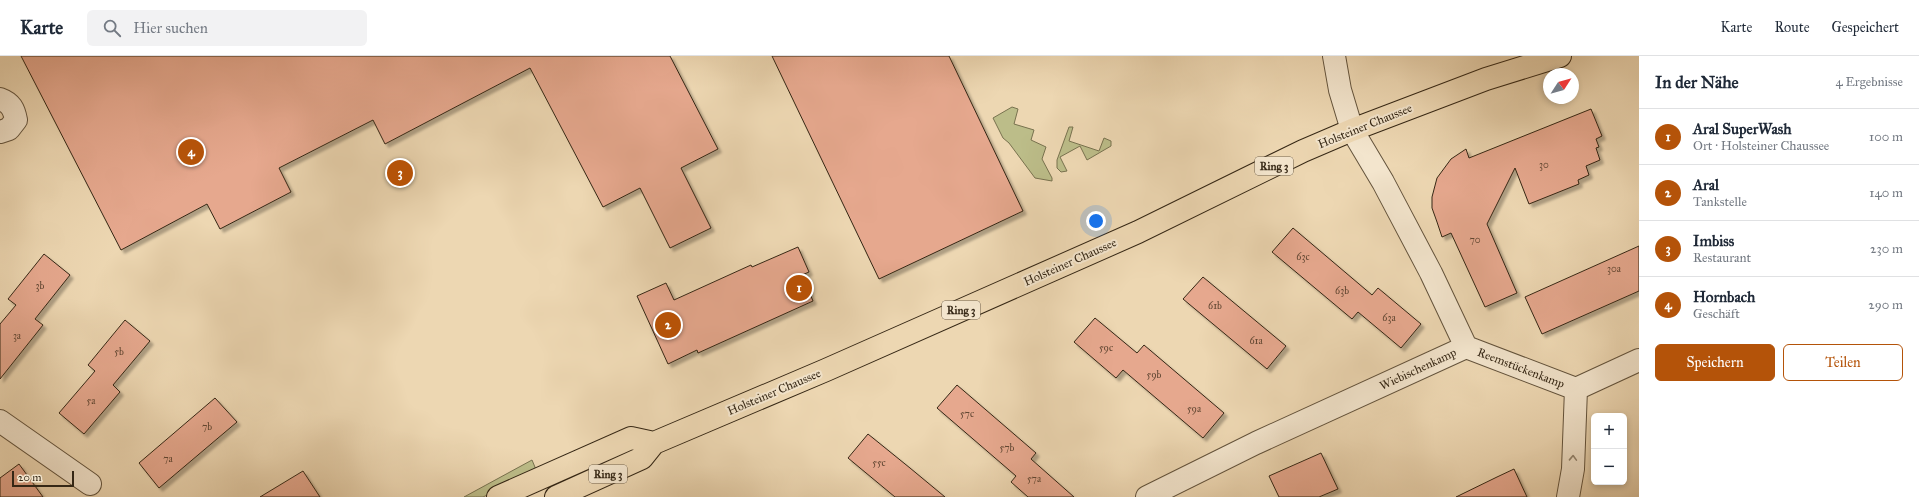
<!DOCTYPE html>
<html lang="de">
<head>
<meta charset="utf-8">
<style>
  :root { --surface:#fff; --page:#f2f2f3; --text:#1f2937; --muted:#747a83; --line:#e0e1e3; --accent:#b45309 }
  body { margin:0; font-family:"IM FELL Great Primer",serif; background:var(--page); color:var(--text) }
  .controls { position:absolute; right:12px; bottom:12px; display:grid; overflow:hidden; border-radius:6px; box-shadow:0 2px 6px #0003 }
  .controls button { width:36px; height:36px; display:grid; place-items:center; padding:0; border:0; border-bottom:1px solid var(--line); background:var(--surface); color:var(--text); font:20px sans-serif }
  .compass { position:absolute; left:1543px; top:12px; width:36px; height:36px; border-radius:50%; background:var(--surface); box-shadow:0 2px 6px #0003; rotate:54deg }
  .scale { position:absolute; left:12px; bottom:10px; width:62px; box-sizing:border-box; padding-left:4px; border:2px solid #352715; border-top:0; font-size:11px; line-height:14px; white-space:nowrap; color:#352715; -webkit-text-stroke:3px #f3e5cd; paint-order:stroke }
  .you { position:absolute; left:1096px; top:165px; width:14px; height:14px; margin:-10px; border:3px solid #fff; border-radius:50%; background:#1a73e8; box-shadow:0 0 0 6px #1a73e833 }
  .badge { display:grid; place-items:center; width:26px; height:26px; border-radius:50%; background:var(--accent); color:#fff; font-size:13px; font-weight:700 }
  .pin { position:absolute; translate:-50% -50%; border:2px solid #fff; box-shadow:0 1px 4px #0006 }
  .list { margin:0; padding:0; list-style:none }
  h2 { display:flex; justify-content:space-between; align-items:center; height:52px; margin:0; padding:0 16px; font-size:17px }
  h2 small { font-size:13px; font-weight:400; color:var(--muted) }
  .list li { display:grid; grid-template-columns:26px 1fr auto; gap:12px; align-items:center; box-sizing:border-box; height:56px; padding:0 16px; border-top:1px solid var(--line) }
  .list b { display:block; font-size:15px; white-space:nowrap }
  .list p { margin:0; font-size:13px; white-space:nowrap; color:var(--muted) }
  .list em { font-size:13px; font-style:normal; color:var(--muted) }
  .actions { display:flex; gap:8px; padding:12px 16px }
  .actions a { flex:1; padding:9px 0; border:1px solid var(--accent); border-radius:6px; text-align:center; font-size:14px; color:var(--accent) }
  .actions .main { background:var(--accent); color:#fff }
  .icon { flex:none; width:22px; height:22px; fill:none; stroke:currentColor; stroke-width:2; stroke-linecap:round; stroke-linejoin:round }
  .map { position:relative; flex:none; width:1639px; height:441px; overflow:hidden }
  header { display:flex; align-items:center; gap:24px; box-sizing:border-box; height:56px; padding:0 20px; background:var(--surface); border-bottom:1px solid var(--line) }
  header strong { font-size:19px }
  nav { display:flex; gap:22px; margin-inline-start:auto; font-size:14px }
  .search { width:280px; height:36px; background:var(--page); display:flex; align-items:center; gap:10px; box-sizing:border-box; padding:0 14px; border-radius:6px; color:var(--muted); font-size:15px }
  main { display:flex }
  aside { flex:1; background:var(--surface) }
  .map>svg:first-child { display:block }
  .green { fill:#bcbd89; stroke:#78724f }
  .building { fill:#e6a88e; stroke:#352715; filter:url(#shadow) }
  .lines { fill:none; stroke-linecap:round; stroke-linejoin:round }
  .street-casing { stroke:#63533c; stroke-width:24 }
  .primary-casing { stroke:#352715; stroke-width:24 }
  .street { stroke:#f3e5cd; stroke-width:22 }
  .primary { stroke:#edd7b2; stroke-width:22 }
  .oneway { stroke:#948671 }
  .labels { text-anchor:middle; dominant-baseline:central; stroke-width:4; stroke-linejoin:round; paint-order:stroke }
  .number-label { font-size:10px; fill:#614733 }
  .shield { fill:#f3e5cd; stroke:#6e604c; stroke-width:1 }
  .shield-label { font-size:11px; font-weight:bold; fill:#352715 }
  .street-label { font-size:12px; fill:#352715; stroke:#f3e5cd }
</style>
</head>
<body>
<header>
<strong>Karte</strong>
<div class="search"><svg class="icon" aria-label="search" viewBox="0 0 24 24"><circle cx="10" cy="10" r="6"/><path d="M15 15l6 6"/></svg>Hier suchen</div>
<nav><a>Karte</a><a>Route</a><a>Gespeichert</a></nav>
</header>
<main>
<div class="map">
<svg width="1639" height="441" viewBox="0 0 1639 441">
  <defs>
    <filter id="shadow"><feDropShadow dx="3.5" dy="3.5" stdDeviation="1" flood-color="#0004"/></filter>
  </defs>
  <rect width="100%" height="100%" fill="#edd7b2"/>
  <filter id="stains"><feTurbulence type="fractalNoise" baseFrequency=".005" numOctaves="4"/><feColorMatrix values="0 0 0 0 .2 0 0 0 0 .09 0 0 0 0 .02 0 0 0 .5 -.17"/></filter>
  <radialGradient id="worn" r=".72"><stop offset=".6" stop-color="#630" stop-opacity="0"/><stop offset="1" stop-color="#630" stop-opacity=".3"/></radialGradient>
  <path class="green" d="M1012,51L1018,53L1014,68L1034,74L1031,84L1046,91L1042,103L1052,122V125L1035,122L1009,87L1003,82L993,62Z
    M1069,71H1073L1069,85L1099,95L1104,82L1111,85V90L1087,104L1080,90L1060,101L1067,115L1061,116L1057,112V104Z
    M532,404L537,416L483,441H464Z"/>
  <path class="building" d="M21,0H670L718,93L681,112L711,172L670,192L640,132L603,151L530,12L385,88L373,64L279,112L291,136L220,173L207,148L121,194Z
    M772,0H949L1023,155L879,223Z
    M1591,53L1602,80L1596,83L1599,91L1596,92L1600,104L1586,110L1589,119L1578,124L1579,128L1529,148L1515,112L1487,168L1517,237L1485,251L1451,177L1442,181L1437,166L1432,152V141L1437,122L1451,103L1466,93L1469,102Z
    M1293,172L1372,239L1378,232L1421,268L1401,292L1358,256L1352,263L1272,196Z
    M1639,190V235L1542,278L1525,241Z
    M798,191L809,216L802,219L813,245L698,297L697,294L668,308L637,240L666,227L674,244L751,209L752,211Z
    M44,198L70,219L35,263L43,269L0,323V268L16,249L8,243Z
    M1203,221L1286,290L1267,313L1183,243Z
    M1095,262L1137,297L1144,289L1224,357L1203,382L1123,314L1116,322L1074,286Z
    M125,264L150,285L113,329L120,336L84,378L59,357L95,315L88,309Z
    M957,329L1036,397L1031,403L1074,441H1028L1011,426L1016,420L937,352Z
    M215,342L237,366L159,432L139,407Z
    M868,378L910,412L945,441H895L848,402Z
    M1321,397L1338,433L1319,441H1279L1269,420Z
    M19,408L43,441H0V422Z
    M1514,413L1527,441H1456L1497,421Z
    M303,415L320,441H260Z"/>
  <g class="lines">
    <defs>
      <path id="street" d="M0,43C11,47 14,53 16,64L9,73L0,76
        M1466,291L1576,333L1639,304
        M0,365L90,428
        M1147,441L1256,387L1466,291L1431,217L1383,126L1352,74L1340,34L1334,0
        M1568,441L1573,413L1576,333"/>
      <path id="primary" d="M498,441L631,382L654,387
        M556,441L642,402L654,387L826,314L1138,176L1303,95L1352,74L1486,23L1560,0"/>
    </defs>
    <use href="#street" class="street-casing"/>
    <use href="#primary" class="primary-casing"/>
    <use href="#street" class="street"/>
    <use href="#primary" class="primary"/>
  </g>
  <defs><path id="oneway-chevron" d="M-2-3.5L2.5 0L-2 3.5" fill="none" stroke-width="1.6" stroke-linecap="round" stroke-linejoin="round"/></defs>
  <use class="oneway" href="#oneway-chevron" transform="translate(1573 402) rotate(-88)"/>
  <g class="labels">
    <g class="number-label">
      <text x="1544" y="109">30</text>
      <text x="1475" y="184">70</text>
      <text x="1303" y="201">63c</text>
      <text x="1614" y="213">30a</text>
      <text x="40" y="230">3b</text>
      <text x="1342" y="235">63b</text>
      <text x="1215" y="250">61b</text>
      <text x="1389" y="262">63a</text>
      <text x="17" y="280">3a</text>
      <text x="1256" y="285">61a</text>
      <text x="1106" y="292">59c</text>
      <text x="119" y="296">5b</text>
      <text x="1154" y="319">59b</text>
      <text x="91" y="345">5a</text>
      <text x="1194" y="353">59a</text>
      <text x="967" y="358">57c</text>
      <text x="207" y="371">7b</text>
      <text x="1007" y="392">57b</text>
      <text x="168" y="403">7a</text>
      <text x="879" y="407">55c</text>
      <text x="1034" y="423">57a</text>
    </g>
    <g class="shield">
      <rect x="1255" y="101" width="38" height="18" rx="3"/>
      <rect x="942" y="245" width="38" height="18" rx="3"/>
      <rect x="589" y="409" width="38" height="18" rx="3"/>
    </g>
    <g class="shield-label">
      <text x="1274" y="110">Ring 3</text>
      <text x="961" y="254">Ring 3</text>
      <text x="608" y="418">Ring 3</text>
    </g>
    <g class="street-label">
      <text transform="translate(1365 70) rotate(-22)">Holsteiner Chaussee</text>
      <text transform="translate(1070 206) rotate(-24)">Holsteiner Chaussee</text>
      <text transform="translate(1521 312) rotate(21)">Reemstückenkamp</text>
      <text transform="translate(1418 313) rotate(-25)">Wiebischenkamp</text>
      <text transform="translate(774 336) rotate(-23)">Holsteiner Chaussee</text>
    </g>
  </g>
  <rect width="100%" height="100%" filter="url(#stains)"/>
  <rect width="100%" height="100%" fill="url(#worn)"/>
</svg>
<div class="controls">
<button>+</button>
<button>−</button>
</div>
<svg class="compass" viewBox="-18 -18 36 36"><path d="M0-13l5 13h-10z" fill="#e53935"/><path d="M0 13l5-13h-10z" fill="#747a83"/></svg>
<div class="scale">20 m</div>
<div class="you"></div>
<div class="pin badge" style="left:799px;top:232px">1</div>
<div class="pin badge" style="left:668px;top:269px">2</div>
<div class="pin badge" style="left:400px;top:117px">3</div>
<div class="pin badge" style="left:191px;top:96px">4</div>
</div>
<aside>
<h2>In der Nähe<small>4 Ergebnisse</small></h2>
<ul class="list">
<li><span class="badge">1</span><div><b>Aral SuperWash</b><p>Ort · Holsteiner Chaussee</p></div><em>100 m</em></li>
<li><span class="badge">2</span><div><b>Aral</b><p>Tankstelle</p></div><em>140 m</em></li>
<li><span class="badge">3</span><div><b>Imbiss</b><p>Restaurant</p></div><em>230 m</em></li>
<li><span class="badge">4</span><div><b>Hornbach</b><p>Geschäft</p></div><em>290 m</em></li>
</ul>
<div class="actions"><a class="main">Speichern</a><a>Teilen</a></div>
</aside>
</main>
</body>
</html>
